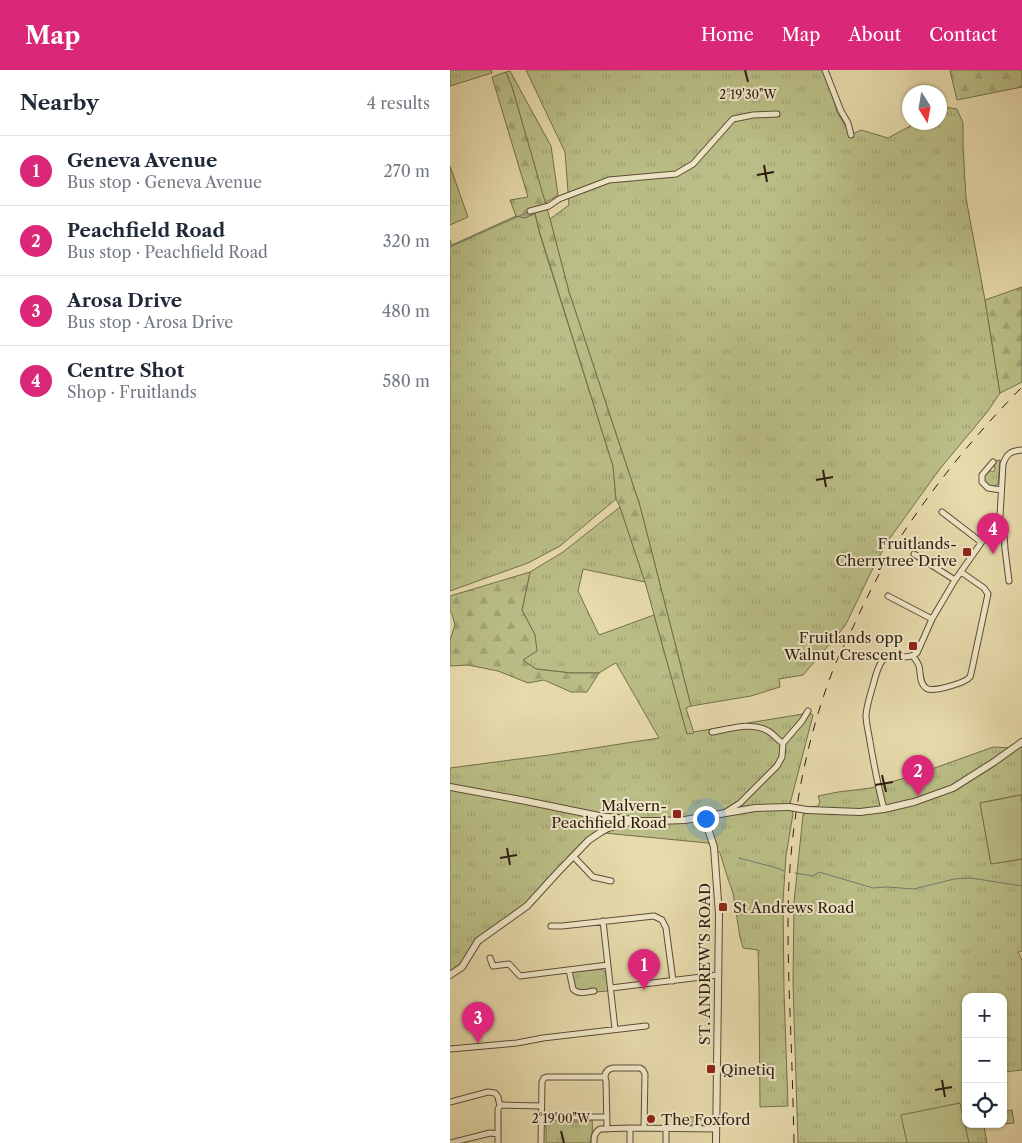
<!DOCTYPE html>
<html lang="en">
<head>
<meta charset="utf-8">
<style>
  :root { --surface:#fff; --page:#f2f2f3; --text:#1f2937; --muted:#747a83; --line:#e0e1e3; --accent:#db2777 }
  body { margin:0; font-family:"Libre Caslon Text",serif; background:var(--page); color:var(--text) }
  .controls { position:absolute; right:15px; bottom:15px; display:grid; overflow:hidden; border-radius:10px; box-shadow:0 1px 4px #0004 }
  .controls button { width:45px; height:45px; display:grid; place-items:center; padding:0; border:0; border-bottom:1px solid var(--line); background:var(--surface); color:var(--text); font:25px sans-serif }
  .compass { position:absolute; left:452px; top:15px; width:45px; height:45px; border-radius:50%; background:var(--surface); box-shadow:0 1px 4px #0004; rotate:169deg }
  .you { position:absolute; left:255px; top:748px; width:18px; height:18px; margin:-12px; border:4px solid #fff; border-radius:50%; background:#1a73e8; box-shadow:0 0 0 8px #1a73e833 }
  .badge { display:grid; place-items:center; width:32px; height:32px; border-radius:50%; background:var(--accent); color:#fff; font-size:16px; font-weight:700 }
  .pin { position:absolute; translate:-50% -41px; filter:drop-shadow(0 1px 2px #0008) }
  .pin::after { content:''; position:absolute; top:26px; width:18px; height:15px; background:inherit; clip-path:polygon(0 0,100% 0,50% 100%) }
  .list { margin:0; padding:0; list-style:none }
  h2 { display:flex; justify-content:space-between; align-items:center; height:65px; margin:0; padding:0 20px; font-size:21px }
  h2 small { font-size:16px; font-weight:400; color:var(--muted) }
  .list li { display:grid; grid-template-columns:32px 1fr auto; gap:15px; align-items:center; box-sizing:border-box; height:70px; padding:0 20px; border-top:1px solid var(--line) }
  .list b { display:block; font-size:19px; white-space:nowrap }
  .list p { margin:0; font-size:16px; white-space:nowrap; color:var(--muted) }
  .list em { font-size:16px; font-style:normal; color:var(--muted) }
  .icon { flex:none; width:28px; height:28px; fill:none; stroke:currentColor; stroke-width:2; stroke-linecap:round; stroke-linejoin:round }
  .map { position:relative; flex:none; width:572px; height:1073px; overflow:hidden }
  header { display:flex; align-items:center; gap:30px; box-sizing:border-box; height:70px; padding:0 25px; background:var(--accent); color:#fff }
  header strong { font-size:24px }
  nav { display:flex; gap:28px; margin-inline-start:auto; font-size:18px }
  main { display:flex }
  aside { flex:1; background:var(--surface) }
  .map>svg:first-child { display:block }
  .grass { fill:url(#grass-tufts); stroke:#746e4c }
  .forest { fill:url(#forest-firs); stroke:#746e4c }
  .pitch { fill:#babe86; stroke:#746e4c }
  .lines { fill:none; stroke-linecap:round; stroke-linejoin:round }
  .stream { stroke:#6e7b71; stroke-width:1 }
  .minor-casing { stroke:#5d4c38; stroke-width:7 }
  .tertiary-casing { stroke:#5d4c38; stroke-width:8 }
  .minor { stroke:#efe7c8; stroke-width:5 }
  .tertiary { stroke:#efe7c8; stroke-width:6 }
  .rail { stroke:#2f1d11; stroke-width:1; stroke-dasharray:9 9; stroke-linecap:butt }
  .tertiary-bridge-casing { stroke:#5d4c38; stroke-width:8; stroke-linecap:butt }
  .tertiary-bridge { stroke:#efe7c8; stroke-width:6 }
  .ticks { fill:none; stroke:#2f1d11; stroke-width:2 }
  .poi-dot { fill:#8f2418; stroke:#efe7c8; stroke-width:2 }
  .labels { text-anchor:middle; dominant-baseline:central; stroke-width:4; stroke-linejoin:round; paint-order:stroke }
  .poi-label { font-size:15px; fill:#2f1d11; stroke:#efe7c8; text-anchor:end }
  .street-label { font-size:15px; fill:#2f1d11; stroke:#efe7c8 }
  .ticks-label { font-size:12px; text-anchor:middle; fill:#2f1d11; stroke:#efe7c8; stroke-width:4; stroke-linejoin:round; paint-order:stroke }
</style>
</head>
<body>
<header>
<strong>Map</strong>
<nav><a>Home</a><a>Map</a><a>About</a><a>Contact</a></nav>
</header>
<main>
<aside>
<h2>Nearby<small>4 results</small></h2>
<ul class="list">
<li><span class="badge">1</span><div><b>Geneva Avenue</b><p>Bus stop · Geneva Avenue</p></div><em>270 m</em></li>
<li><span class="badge">2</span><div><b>Peachfield Road</b><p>Bus stop · Peachfield Road</p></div><em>320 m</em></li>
<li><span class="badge">3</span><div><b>Arosa Drive</b><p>Bus stop · Arosa Drive</p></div><em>480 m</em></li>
<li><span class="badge">4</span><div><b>Centre Shot</b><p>Shop · Fruitlands</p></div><em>580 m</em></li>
</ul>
</aside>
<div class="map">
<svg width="572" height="1073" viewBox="0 0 572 1073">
  <defs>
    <pattern id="grass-tufts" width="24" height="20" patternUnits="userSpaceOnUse" patternTransform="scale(1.25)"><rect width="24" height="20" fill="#babe86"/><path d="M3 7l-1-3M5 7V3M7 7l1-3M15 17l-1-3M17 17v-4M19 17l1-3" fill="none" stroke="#a0a373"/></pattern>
    <pattern id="forest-firs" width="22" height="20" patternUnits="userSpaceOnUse" patternTransform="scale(1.25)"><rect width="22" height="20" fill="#babe86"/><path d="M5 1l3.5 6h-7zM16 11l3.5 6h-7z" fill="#a0a373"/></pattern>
  </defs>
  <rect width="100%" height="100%" fill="#e7daab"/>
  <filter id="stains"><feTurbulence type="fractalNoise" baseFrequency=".004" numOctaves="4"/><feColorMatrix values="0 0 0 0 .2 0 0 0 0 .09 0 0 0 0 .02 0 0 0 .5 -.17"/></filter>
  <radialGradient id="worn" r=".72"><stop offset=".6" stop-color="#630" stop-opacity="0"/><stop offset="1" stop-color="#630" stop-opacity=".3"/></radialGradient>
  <path class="grass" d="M0,0H41L42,3L0,16Z
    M76,0H375L387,42L401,65L411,60L438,68L466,53L490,52V40L494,37L507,39L513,53V75L516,128L535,230L550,323L538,341L489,400L440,468L425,494L395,556L353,605L329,609L330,617L301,626L241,636L190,436L119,222L100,149L119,135L115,82Z
    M60,1L101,76L108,125L95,133L62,17L56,2Z
    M0,96L18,147L0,155Z
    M85,143L90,165L163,396L166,429L110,476L78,493L0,521V170L2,175L66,146L75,148Z
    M550,390L548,414L543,417C537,416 535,413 533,408L535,403L539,400L543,402L545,399L544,395L545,391Z
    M170,437L195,512L133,499L128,521L149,565L204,545L237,663L359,643L363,645L340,734L343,744L336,786L333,831L334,922L338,1036L310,1037L309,919L308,880L293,878L290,867L283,823L278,809L270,783L258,773L144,762L123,782L75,835L19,881L10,894L0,901V698L99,685L209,668L166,593L162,595L149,603H121L86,599L72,590L85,565L72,540L80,502L113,482Z
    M572,672V733L570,725L530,733L541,794L572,789V881L568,882L572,890V1000L553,1002V927H516V1054H553L534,1057L537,1073H348L343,914L344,832L353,745L358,737L368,736L370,732L368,726L388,722L421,718L468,704L543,677L564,678Z
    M151,899C159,902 157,914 158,921L145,922L144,919L125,920L122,904L123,902Z
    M553,1017L556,1041L562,1040L564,1053L553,1054Z
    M225,1047H261V1051L254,1055H225Z
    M98,1050H103L105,1051L129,1052L130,1050H142C143,1057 142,1068 140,1073H96V1057L95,1056V1051Z"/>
  <path class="forest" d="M503,0H572V17L507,30L500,1Z
    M56,2L62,17L100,149L119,222L190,436L241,636L236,638L244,663L237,664L195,512L170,437L166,429L163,396L88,157L85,143L75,148L66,146L60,130L78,127L42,7Z
    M572,217V312L550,323L535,230Z
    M80,502L72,540L85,565L87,581L73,590L86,599L121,603H149L137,622H121L94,610L78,613L48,601L18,595L0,596V570L5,555L2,544L0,542V526Z"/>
  <path class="pitch" d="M571,725L572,733V789L541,794L530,733Z
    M510,1033L519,1073H457L451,1045Z"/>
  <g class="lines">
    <path class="stream" d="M0,177L76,143
      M289,788L327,798L334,801
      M345,803L363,806L369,802L423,818L437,817L464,819L504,809L521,808L572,816"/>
    <defs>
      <path id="minor" d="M375,0L391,41L398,53L401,65
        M80,141L99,136L109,129L159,110L226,104L243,94L283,49L303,45L327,44
        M543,392L532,405V412L538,418L551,420
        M492,442L531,472
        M546,452L553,458L554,464L555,479L559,511
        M464,484L505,510
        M438,526L482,549
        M463,586C465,589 468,593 469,596C471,604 469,613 476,618C482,623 515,613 520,607C521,605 521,602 522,599L538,524L534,518L511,502
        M262,662C280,659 301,651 318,661C324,664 327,670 333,673
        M434,739C428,717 424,695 420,672C419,664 416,654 416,645C417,633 422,620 425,608C427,602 429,592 435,588C445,581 455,592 467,583L482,549L505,510L550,446L553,394C557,383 561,381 572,380
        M276,742L290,733L327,696L332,687L333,673L352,651L358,641
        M123,786L143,807L161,811
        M153,851L165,959
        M101,856H112L204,846L212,850L216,858L223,911
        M40,888L43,896L59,894L70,906L158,895
        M119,900L123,919C128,925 137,922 144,921
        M161,918L268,905
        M0,979L67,973L93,968L196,956
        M155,1007C155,1002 158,999 163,998H190L193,1000L195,1004L194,1058
        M0,1032L38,1022L45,1023L48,1027L50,1036L48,1039V1073
        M50,1036L53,1035L91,1036
        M92,1047H157
        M216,1058V1073
        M0,1073L40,1063L48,1064
        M91,1073L92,1012L94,1008L97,1007H155L156,1011L157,1059
        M144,1073C144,1067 144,1063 150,1059L180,1058L266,1059
        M180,1073V1058"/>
      <path id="tertiary" d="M0,717L71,730L149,746L192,751H207L235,750L305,738L339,737
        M357,740L410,742L434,739L464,732L503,718L544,692L572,672
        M254,746L264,777L269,845L266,1073
        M0,905L12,897L28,871L77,836L108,802L139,770L151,762L158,758L180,752"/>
    </defs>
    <use href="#minor" class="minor-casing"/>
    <use href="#tertiary" class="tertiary-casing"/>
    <use href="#minor" class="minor"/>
    <use href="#tertiary" class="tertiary"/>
    <path class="rail" d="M344,1073C343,1021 341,968 339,916C338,876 337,836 340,797C345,730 359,662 383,600C389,584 397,570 404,555C417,526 432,498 448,471C484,415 526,364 572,317"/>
    <defs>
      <path id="tertiary-bridge" d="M339,737L357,740"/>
    </defs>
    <use href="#tertiary-bridge" class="tertiary-bridge-casing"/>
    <use href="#tertiary-bridge" class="tertiary-bridge"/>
  </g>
  <path class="ticks" d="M295,0L298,12M314,95L317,112M307,105L324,102M373,400L376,417M366,410L383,407M432,705L436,722M425,715L443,712M57,778L60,795M50,788L67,785M492,1010L495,1027M485,1020L502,1017M111,1061L114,1073"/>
  <g class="poi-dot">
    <rect x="512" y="477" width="10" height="10" rx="2.5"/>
    <rect x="458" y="571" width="10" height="10" rx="2.5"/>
    <rect x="222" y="739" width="10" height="10" rx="2.5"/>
    <rect x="268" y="832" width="10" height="10" rx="2.5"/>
    <rect x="256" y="994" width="10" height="10" rx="2.5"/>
    <circle cx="201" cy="1049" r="5"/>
  </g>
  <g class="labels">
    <g class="poi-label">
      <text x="507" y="473">Fruitlands-<tspan x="507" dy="17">Cherrytree Drive</tspan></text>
      <text x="453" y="567">Fruitlands opp<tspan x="453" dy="17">Walnut Crescent</tspan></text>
      <text x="217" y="735">Malvern-<tspan x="217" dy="17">Peachfield Road</tspan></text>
      <text x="283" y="837" text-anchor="start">St Andrews Road</text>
      <text x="271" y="999" text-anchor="start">Qinetiq</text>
      <text x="211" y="1049" text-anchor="start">The Foxford</text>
    </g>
    <g class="street-label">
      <text transform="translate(254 894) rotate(-90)">ST. ANDREW'S ROAD</text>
    </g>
  </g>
  <g class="ticks-label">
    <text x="298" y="29">2°19'30"W</text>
    <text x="111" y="1053">2°19'00"W</text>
  </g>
  <rect width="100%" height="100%" filter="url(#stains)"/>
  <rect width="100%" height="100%" fill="url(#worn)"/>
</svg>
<div class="controls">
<button>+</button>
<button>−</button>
<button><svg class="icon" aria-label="locate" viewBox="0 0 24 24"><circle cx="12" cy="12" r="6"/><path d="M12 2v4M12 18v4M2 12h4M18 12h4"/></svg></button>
</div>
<svg class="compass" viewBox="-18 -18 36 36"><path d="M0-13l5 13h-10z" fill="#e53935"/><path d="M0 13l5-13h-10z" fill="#747a83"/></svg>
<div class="you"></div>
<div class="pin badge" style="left:194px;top:920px">1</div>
<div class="pin badge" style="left:468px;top:726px">2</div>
<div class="pin badge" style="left:28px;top:973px">3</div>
<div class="pin badge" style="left:543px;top:484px">4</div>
</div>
</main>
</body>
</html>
